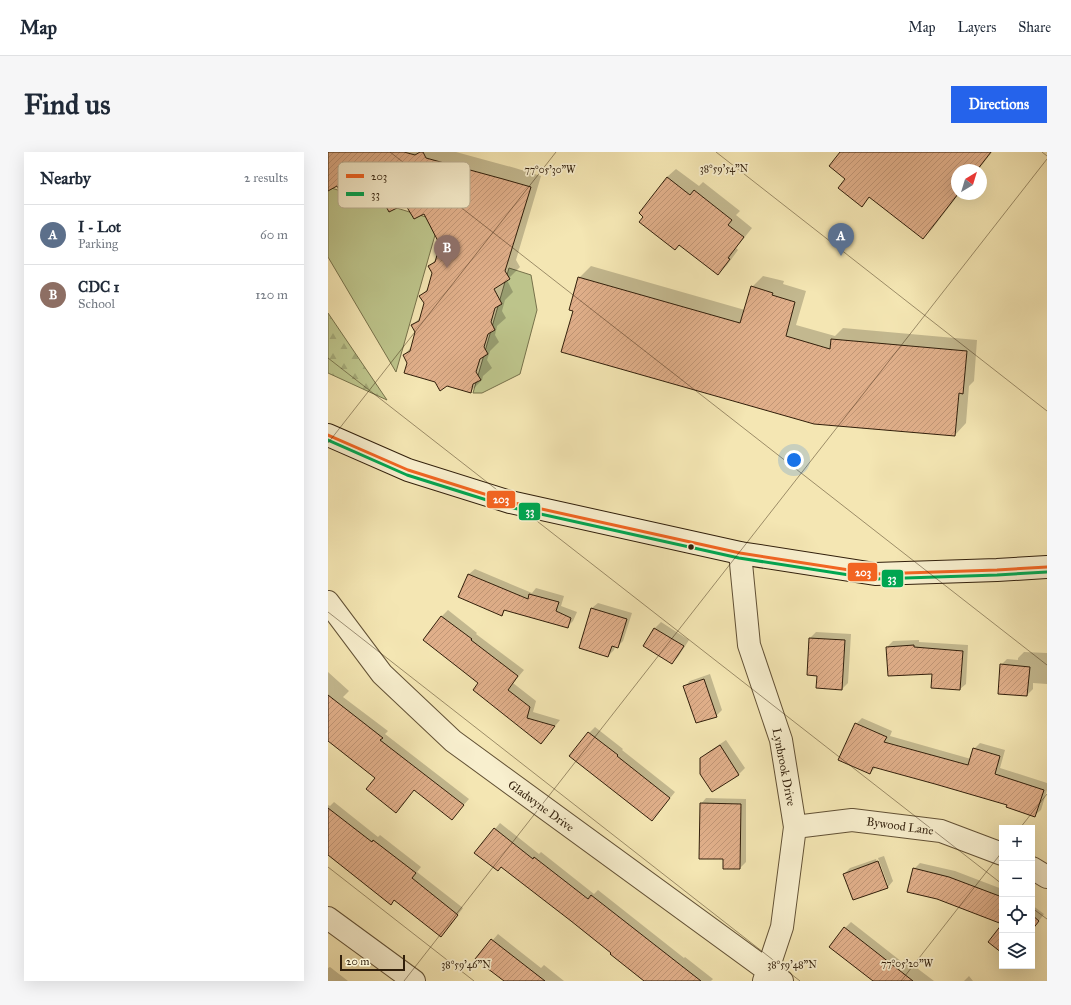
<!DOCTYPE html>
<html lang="en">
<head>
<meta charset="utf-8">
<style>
  :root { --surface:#fff; --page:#f6f6f7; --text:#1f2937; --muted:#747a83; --line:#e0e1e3; --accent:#2563eb }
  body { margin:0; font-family:"IM FELL Great Primer",serif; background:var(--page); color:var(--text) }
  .controls { position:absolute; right:12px; bottom:12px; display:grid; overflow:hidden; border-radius:0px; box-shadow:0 4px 16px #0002 }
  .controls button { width:36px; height:36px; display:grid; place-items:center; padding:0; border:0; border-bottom:1px solid var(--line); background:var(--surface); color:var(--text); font:20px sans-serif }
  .compass { position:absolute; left:623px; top:12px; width:36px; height:36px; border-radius:50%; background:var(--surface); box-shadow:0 4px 16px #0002; rotate:38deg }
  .scale { position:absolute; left:12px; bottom:10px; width:65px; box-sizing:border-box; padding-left:4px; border:2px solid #311f0b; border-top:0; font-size:11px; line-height:14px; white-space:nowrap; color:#311f0b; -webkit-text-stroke:3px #f8efce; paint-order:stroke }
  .you { position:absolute; left:466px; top:308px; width:14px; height:14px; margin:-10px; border:3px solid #fff; border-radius:50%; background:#1a73e8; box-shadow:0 0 0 6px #1a73e833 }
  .badge { display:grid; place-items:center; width:26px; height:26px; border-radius:50%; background:var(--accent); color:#fff; font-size:13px; font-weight:700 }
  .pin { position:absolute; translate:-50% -33px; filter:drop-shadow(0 1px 2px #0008) }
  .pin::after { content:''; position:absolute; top:21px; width:14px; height:12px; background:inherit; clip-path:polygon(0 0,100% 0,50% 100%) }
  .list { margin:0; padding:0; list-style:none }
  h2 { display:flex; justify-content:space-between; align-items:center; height:52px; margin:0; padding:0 16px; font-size:17px }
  h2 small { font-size:13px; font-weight:400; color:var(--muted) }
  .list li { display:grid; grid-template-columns:26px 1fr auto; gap:12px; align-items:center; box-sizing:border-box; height:60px; padding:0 16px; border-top:1px solid var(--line) }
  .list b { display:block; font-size:15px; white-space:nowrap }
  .list p { margin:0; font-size:13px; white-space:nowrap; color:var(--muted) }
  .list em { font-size:13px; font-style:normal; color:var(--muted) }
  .icon { flex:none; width:22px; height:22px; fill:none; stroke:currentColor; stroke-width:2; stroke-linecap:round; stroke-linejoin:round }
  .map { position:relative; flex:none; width:719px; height:829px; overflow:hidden; border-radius:0px }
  header { display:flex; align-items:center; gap:24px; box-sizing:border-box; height:56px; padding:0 20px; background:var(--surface); border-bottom:1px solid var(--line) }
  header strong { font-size:19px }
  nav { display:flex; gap:22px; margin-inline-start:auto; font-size:14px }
  .intro { display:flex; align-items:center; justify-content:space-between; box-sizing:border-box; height:96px; padding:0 24px }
  h1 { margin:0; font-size:28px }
  .button { padding:10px 18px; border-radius:0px; background:var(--accent); color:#fff; font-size:14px; font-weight:700 }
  main { display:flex; gap:24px; padding:0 24px }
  aside { flex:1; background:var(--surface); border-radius:0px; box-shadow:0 4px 16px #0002 }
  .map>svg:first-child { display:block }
  .forest { fill:url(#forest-firs); stroke:#77724b }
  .green { fill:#bdc48b; stroke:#77724b }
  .shadow { fill:#0003 }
  .building { fill:url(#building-hatch); stroke:#311f0b }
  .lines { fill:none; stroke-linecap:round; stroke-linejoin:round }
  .street-casing { stroke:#625135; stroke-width:24 }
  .secondary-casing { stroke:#311f0b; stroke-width:24 }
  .street { stroke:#f8efce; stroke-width:22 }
  .secondary { stroke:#f8efce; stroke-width:22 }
  .bus-1-casing { stroke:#f8efce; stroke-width:6 }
  .bus-2-casing { stroke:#f8efce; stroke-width:6 }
  .bus-1 { stroke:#f26522; stroke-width:3 }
  .bus-2 { stroke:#00a651; stroke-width:3 }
  .ticks { fill:none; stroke:#311f0b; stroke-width:1; stroke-opacity:0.45 }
  .bus-dot { fill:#311f0b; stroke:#f8efce; stroke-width:1.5 }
  .labels { text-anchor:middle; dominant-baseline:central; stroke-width:3.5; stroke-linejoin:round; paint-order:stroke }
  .street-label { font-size:12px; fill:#311f0b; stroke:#f8efce }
  .key { fill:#f8efce; stroke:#bcb194; stroke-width:1 }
  .key-label { font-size:11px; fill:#311f0b }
  .ticks-label { font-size:10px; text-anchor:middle; fill:#311f0b; stroke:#f8efce; stroke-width:3.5; stroke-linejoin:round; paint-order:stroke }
  .line-badge { stroke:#f8efce; stroke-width:1.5 }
  .badge-label { font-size:11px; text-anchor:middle; font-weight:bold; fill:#fff }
</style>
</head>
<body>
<header>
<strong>Map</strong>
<nav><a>Map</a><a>Layers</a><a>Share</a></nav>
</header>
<div class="intro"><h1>Find us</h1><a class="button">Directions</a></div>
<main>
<aside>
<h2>Nearby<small>2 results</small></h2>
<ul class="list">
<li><span class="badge" style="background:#5c6f8a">A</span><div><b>I - Lot</b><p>Parking</p></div><em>60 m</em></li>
<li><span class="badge" style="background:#8d6e63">B</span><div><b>CDC 1</b><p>School</p></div><em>120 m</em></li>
</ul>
</aside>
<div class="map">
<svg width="719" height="829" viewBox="0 0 719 829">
  <defs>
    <pattern id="forest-firs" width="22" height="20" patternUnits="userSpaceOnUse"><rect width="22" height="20" fill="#bdc48b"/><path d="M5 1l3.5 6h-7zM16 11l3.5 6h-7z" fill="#a3a877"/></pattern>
    <pattern id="building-hatch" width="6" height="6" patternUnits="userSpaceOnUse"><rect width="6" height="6" fill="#e0af8a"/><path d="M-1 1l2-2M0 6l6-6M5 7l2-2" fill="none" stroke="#c19676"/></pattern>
  </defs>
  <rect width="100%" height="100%" fill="#f4e6b3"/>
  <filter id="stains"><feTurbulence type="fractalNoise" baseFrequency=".005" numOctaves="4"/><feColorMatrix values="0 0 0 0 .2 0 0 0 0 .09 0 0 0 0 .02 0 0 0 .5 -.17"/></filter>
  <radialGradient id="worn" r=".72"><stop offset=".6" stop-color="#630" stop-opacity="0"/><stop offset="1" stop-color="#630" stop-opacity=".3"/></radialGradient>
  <path class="forest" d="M0,161L59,248L0,221Z"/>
  <path class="green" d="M0,35L111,69L68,220L0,105Z
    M181,116L203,123L209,158L192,222L154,241H145Z"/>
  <path class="shadow" d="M0,0H128L187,16L213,24L188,108L192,115L179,128L185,140L177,148L174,159L178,166L169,174L167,183L171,190L162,199L159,208L164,216L155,224L154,228L142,240L108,230L80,210L76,203L84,194L89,180L84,173L93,165L97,151L93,144L101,135L105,121L101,115L109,106L113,92L96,60L77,50L54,45L32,37L9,33L0,38Z
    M513,0H664L650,18H629V42H631L604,77L595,86L542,45L534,53L519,26Z
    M348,17L371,34L375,30L412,59L408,63L424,76L408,96L410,98L399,113L390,122L339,25Z
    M263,114L417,158L424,135L435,124L456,129L455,132L478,139L468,173L507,184L515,176L649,188L646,229L641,234L638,271L627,283L246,159L251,126Z
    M147,417L204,441L208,436L236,444L233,454L249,460L245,469L239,475L178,458L174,462L141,422Z
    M270,451L304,461L295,489L289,495L287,494L286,498L280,504L264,456Z
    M120,458L149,481L148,482L196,518L185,531L208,549L205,560L232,568L213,591L151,531L96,488L114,464Z
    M333,470L361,488L350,505L344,511L316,494L327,476Z
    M488,480L523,482L520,531L514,537L490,523L480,522L482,486Z
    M591,488V490L640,493L638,532L632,537L559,495L565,489Z
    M696,500L719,501V532L705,531V537L699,543L673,513L679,507L690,508V506Z
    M0,520L21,539L15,545L60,579L57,582L141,647L124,666L87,637L49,625L0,584Z
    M382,522L394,558L388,564L356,535L362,529Z
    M534,566L564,579L562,584L643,607L646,597L652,591L677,598L672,616L719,631V638L713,658L707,663L680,652L548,615L542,621L528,572Z
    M267,575L295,597L294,598L347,640L329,662L324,668L243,604L261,581Z
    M398,588L417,616L411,622L384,639L373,607L379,601Z
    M378,646L418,647V710L412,716L396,706L373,652Z
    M6,650L50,685L52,683L93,715L89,720L135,756L119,777L67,747L63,751L0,703V653L2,654Z
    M172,671L211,702L213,700L266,742L270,738L356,806L357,805L385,827L383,829H318L284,801L167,677Z
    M556,704L565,729L560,735L516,722L522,716L548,707L558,733H560L550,706Z
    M592,711L627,719L674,737V771L586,717Z
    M704,753L716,762L704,778Z
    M523,770L574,810L577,807L606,829H550L517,776Z
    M170,782L213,816L216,813L236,829H180L149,807Z
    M2,815L20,829H0V816Z
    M641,824L645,829H636Z"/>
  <path class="building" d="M0,0H76L87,3L92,0H95L98,6L175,27L203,35L177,119L182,127L166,137L174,152L167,156L163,170L167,178L160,182L156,195L160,202L152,207L148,220L153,228L145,232L143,241L119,234L112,239L107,230L76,221L79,211L75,203L82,199L87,180L83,173L91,169L96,151L91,144L99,139L104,121L100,114L107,110L112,93L96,62L86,67L77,52L61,60L54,47L41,54L32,38L16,47L9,34L0,39Z
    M512,0H663L649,18H629V42H630L595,87L541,45L534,55L510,36L517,27L501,14Z
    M339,25L362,43L366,38L404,68L400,73L416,85L400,106L402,107L390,123L351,93L347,98L311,70L315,65L311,61Z
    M250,125L412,171L423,134L445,141L444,143L467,150L458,184L502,197L503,187L639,199L635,242L631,241L627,284L486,272L233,200L245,159L241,158Z
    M140,422L200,447L201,442L231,450L228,459L243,466L240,476L176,458L174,464L130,445Z
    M263,456L299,467L290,496L284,494L280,505L251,496Z
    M113,464L144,487L143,488L190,524L180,538L202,555L199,566L227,574L213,592L145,538L150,531L95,488Z
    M326,476L356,494L344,512L315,494Z
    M481,486L517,488L514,538L488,536L489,524L479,523Z
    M586,493V495L635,499L632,538L603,536L604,522L560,524L558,495Z
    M672,512L702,515L699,544L670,542Z
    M376,527L389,565L368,571L355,534Z
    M0,543L55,586L52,588L136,653L124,668L86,638L68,661L38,637L47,626L0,589Z
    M527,571L559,585L556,590L640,613L645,596L672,604L667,622L716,638L707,665L678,655L679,653L607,632L545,615L542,622L510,608Z
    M260,580L290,603L289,604L342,646L324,669L241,604Z
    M392,593L411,623L384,640L372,622V606Z
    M372,651L413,652L412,717H395V707H371Z
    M0,656L44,690L45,688L88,721L84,726L130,763L113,785L66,748L63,753L0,703Z
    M166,676L205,707L206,705L260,747L263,743L373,829H316L282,802L283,801L243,769L173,715L170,719L146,701Z
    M550,709L560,736L525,748L515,722Z
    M585,716L621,725L674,745V801L660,790L674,772L609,747L579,740Z
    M704,763L711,769L704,778Z
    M516,775L585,829H545L501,795Z
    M163,787L217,829H176L147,807Z"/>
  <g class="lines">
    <defs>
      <path id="street" d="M412,401L421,493L453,588L467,675L454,775L436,829
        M0,450L54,522L125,589L454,829
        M467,675L524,668L613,679L674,702
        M704,716L719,725
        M0,766L86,829"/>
      <path id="secondary" d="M0,283L80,318L182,350L412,401L547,422L669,418L719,415"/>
    </defs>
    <use href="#street" class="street-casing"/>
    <use href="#secondary" class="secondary-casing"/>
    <use href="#street" class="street"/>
    <use href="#secondary" class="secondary"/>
    <defs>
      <path id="bus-1" d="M0,283L80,318L182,350L412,401L547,422L669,418L719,415"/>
      <path id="bus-2" d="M0,288L79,323L181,355L411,406L547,427L669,423L719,420"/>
    </defs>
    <use href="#bus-1" class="bus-1-casing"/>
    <use href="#bus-2" class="bus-2-casing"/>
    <use href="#bus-1" class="bus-1"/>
    <use href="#bus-2" class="bus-2"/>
  </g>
  <path class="ticks" d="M62,0L719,513M388,0L719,259M714,0L719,4M0,206L674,732M0,291L228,0M0,460L472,829M692,676L719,642M0,715L146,829M704,756L719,767M76,829L719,7M573,829L674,700"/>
  <circle class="bus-dot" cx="363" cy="395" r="3.5"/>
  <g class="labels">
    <g class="street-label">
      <text transform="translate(456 615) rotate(79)">Lynbrook Drive</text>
      <text transform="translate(213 654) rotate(36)">Gladwyne Drive</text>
      <text transform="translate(572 674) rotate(8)">Bywood Lane</text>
    </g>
  </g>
  <rect x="10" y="10" width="132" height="46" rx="6" class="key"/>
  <rect x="18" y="22" width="18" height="4" fill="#f26522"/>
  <rect x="18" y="40" width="18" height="4" fill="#00a651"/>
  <g class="key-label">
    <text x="43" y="28">203</text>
    <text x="43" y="46">33</text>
  </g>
  <g class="ticks-label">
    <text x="396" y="20">38°59'54"N</text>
    <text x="222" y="21">77°05'30"W</text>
    <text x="579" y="815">77°05'20"W</text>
    <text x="138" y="816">38°59'46"N</text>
    <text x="464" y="816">38°59'48"N</text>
  </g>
  <g class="line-badge">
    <rect x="158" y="338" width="30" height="19" rx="4" fill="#f26522"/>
    <rect x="190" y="350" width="23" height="19" rx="4" fill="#00a651"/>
    <rect x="519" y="410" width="31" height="20" rx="4" fill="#f26522"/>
    <rect x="553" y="417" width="23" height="19" rx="4" fill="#00a651"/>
  </g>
  <g class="badge-label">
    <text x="173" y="351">203</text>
    <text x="202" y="363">33</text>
    <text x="535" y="424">203</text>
    <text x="564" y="430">33</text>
  </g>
  <rect width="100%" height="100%" filter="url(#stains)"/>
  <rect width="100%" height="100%" fill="url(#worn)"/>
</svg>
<div class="controls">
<button>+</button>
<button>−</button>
<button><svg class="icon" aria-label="locate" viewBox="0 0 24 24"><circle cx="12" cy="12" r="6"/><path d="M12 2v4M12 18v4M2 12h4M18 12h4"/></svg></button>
<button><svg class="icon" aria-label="layers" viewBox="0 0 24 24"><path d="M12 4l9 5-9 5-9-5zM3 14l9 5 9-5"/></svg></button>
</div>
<svg class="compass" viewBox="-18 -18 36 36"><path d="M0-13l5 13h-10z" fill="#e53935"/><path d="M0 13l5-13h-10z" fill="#747a83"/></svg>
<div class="scale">20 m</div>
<div class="you"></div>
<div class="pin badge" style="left:513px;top:104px;background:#5c6f8a">A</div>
<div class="pin badge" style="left:119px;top:116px;background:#8d6e63">B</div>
</div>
</main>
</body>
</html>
